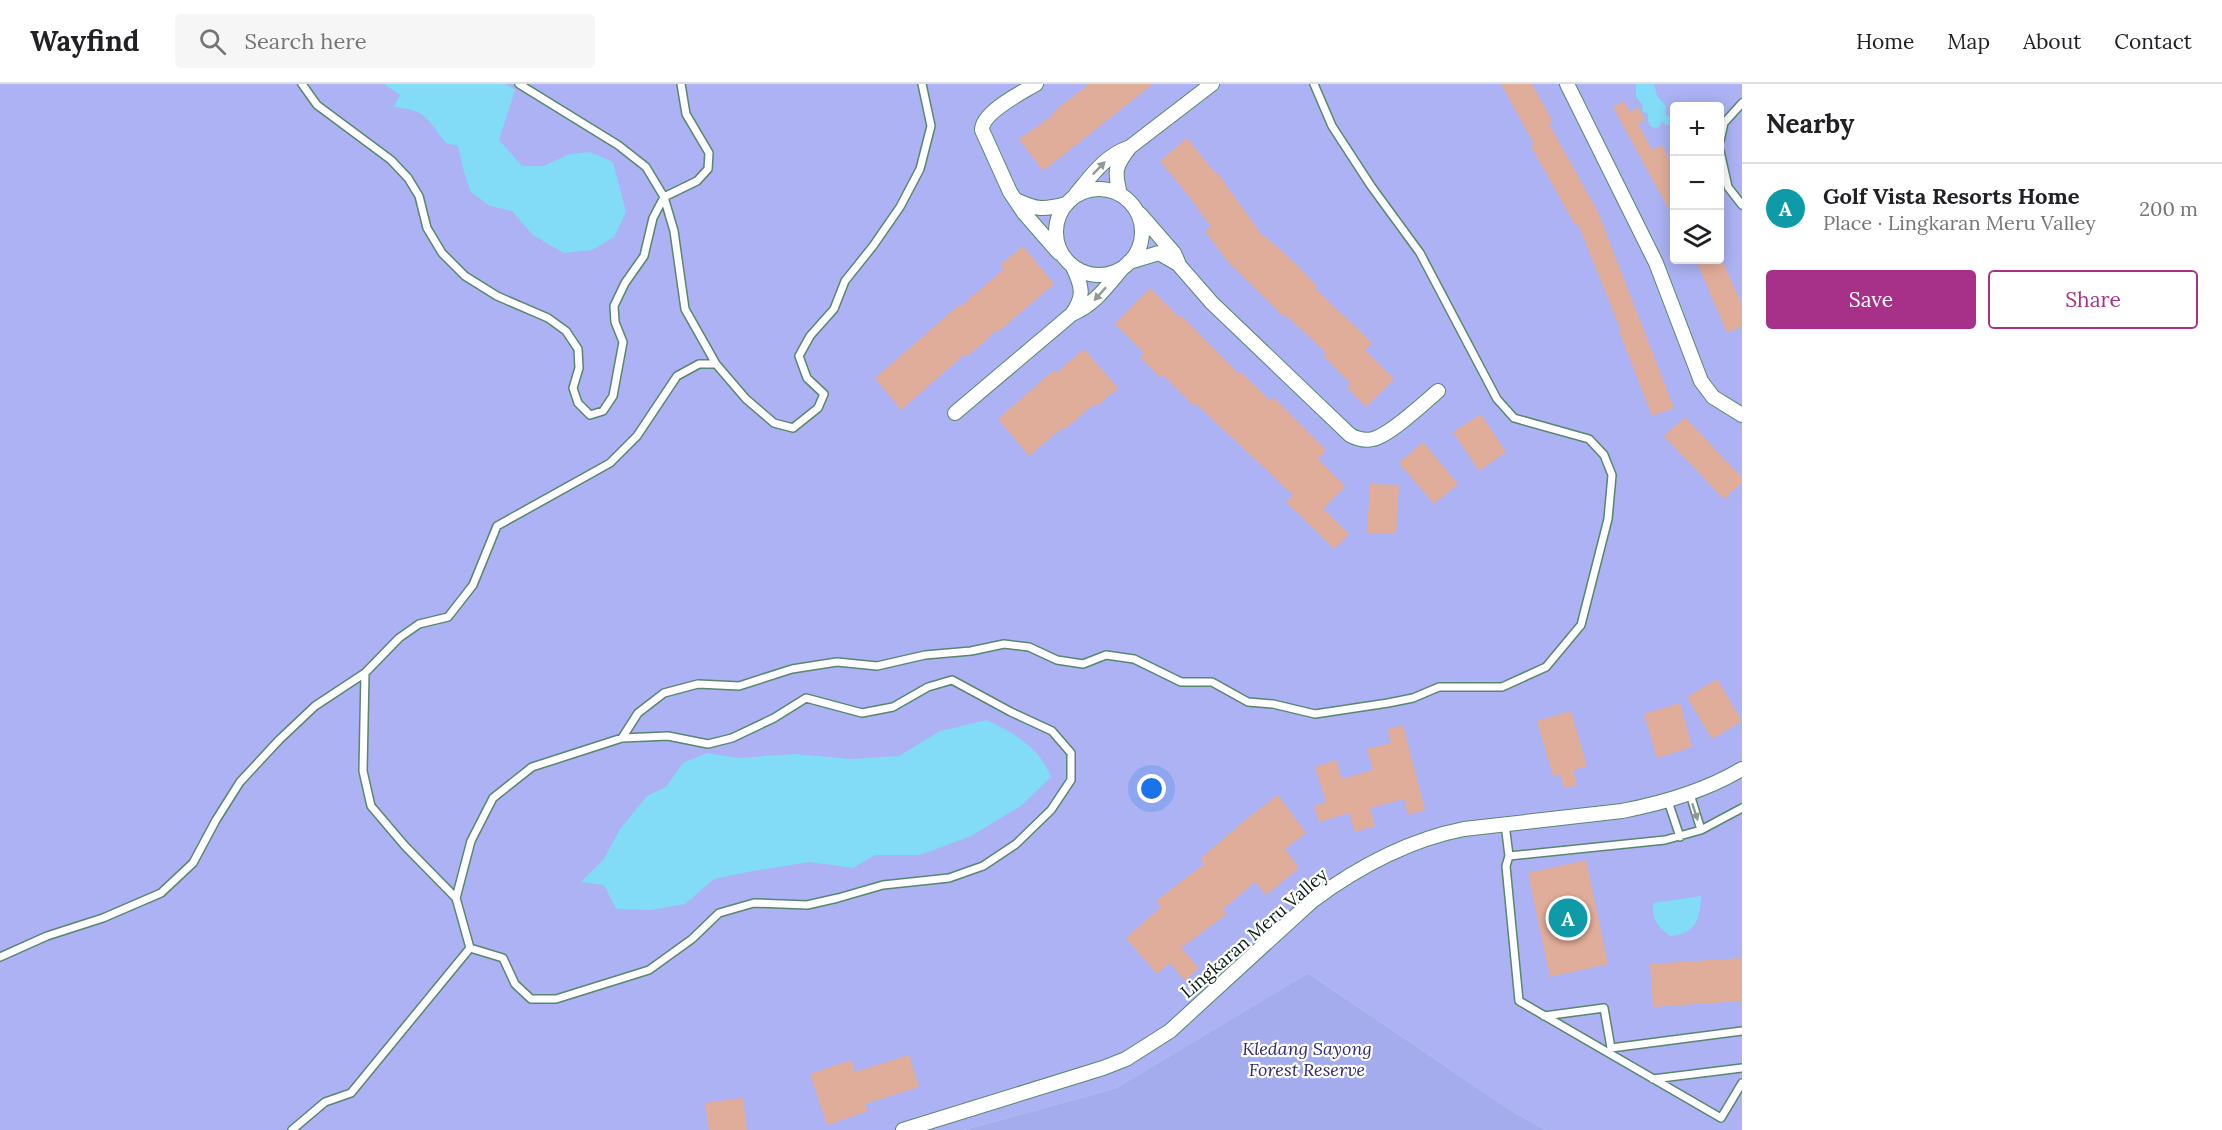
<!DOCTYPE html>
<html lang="en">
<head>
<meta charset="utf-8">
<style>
  :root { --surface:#fff; --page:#f6f6f6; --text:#202124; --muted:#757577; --line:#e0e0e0; --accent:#a73189 }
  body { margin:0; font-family:Lora,serif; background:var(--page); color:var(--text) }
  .controls { position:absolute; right:18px; top:18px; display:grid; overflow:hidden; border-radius:6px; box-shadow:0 3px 15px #0003 }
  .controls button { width:54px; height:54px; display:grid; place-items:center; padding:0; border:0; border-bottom:2px solid var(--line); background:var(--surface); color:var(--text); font:30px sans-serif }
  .you { position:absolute; left:1152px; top:705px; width:21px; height:21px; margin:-15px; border:4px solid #fff; border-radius:50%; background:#1a73e8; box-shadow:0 0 0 9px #1a73e833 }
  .badge { display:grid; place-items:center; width:39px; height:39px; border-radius:50%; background:var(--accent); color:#fff; font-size:20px; font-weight:700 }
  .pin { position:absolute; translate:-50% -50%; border:3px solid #fff; box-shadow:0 2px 6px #0006 }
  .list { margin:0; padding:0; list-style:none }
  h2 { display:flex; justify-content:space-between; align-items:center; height:78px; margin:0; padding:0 24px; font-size:26px }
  h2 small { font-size:20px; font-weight:400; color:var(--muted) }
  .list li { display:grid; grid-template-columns:39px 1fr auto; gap:18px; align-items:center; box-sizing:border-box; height:90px; padding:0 24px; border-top:2px solid var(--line) }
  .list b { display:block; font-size:22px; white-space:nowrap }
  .list p { margin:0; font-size:20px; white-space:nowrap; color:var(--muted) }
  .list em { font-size:20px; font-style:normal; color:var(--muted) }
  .actions { display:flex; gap:12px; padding:18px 24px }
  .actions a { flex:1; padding:14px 0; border:2px solid var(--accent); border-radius:6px; text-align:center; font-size:21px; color:var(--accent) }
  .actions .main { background:var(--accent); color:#fff }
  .icon { flex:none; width:33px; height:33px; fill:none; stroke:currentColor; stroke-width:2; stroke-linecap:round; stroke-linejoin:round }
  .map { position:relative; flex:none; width:1742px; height:1046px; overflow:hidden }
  header { display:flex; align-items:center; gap:36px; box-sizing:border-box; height:84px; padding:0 30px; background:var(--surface); border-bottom:2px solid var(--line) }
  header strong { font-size:28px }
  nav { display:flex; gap:33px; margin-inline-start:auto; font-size:21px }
  .search { width:420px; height:54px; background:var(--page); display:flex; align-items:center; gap:15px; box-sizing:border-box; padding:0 21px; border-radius:6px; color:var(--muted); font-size:22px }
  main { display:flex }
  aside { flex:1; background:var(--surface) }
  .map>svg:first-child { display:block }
  .green { fill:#acb2f3; fill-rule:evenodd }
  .forest { fill:#a5aced }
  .water { fill:#82dcf7 }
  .building { fill:#e1ad9b }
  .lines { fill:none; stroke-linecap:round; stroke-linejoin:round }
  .service-casing { stroke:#57876d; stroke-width:10 }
  .minor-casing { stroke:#57876d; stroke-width:16 }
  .service { stroke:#fff; stroke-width:7 }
  .minor { stroke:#fff; stroke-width:14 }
  .oneway { fill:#909995 }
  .labels { text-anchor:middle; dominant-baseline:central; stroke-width:4.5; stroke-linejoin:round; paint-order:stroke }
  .street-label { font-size:18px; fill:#091d13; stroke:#fff }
  .park-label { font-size:18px; font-style:italic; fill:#2d2974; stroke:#fff }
</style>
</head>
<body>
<header>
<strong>Wayfind</strong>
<div class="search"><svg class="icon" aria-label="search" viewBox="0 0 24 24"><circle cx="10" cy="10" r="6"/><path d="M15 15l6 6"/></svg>Search here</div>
<nav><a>Home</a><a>Map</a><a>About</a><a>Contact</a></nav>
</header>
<main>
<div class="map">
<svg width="1742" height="1046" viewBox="0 0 1742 1046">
  <rect width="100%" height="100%" fill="#c1f5d7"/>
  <path class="green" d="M0,0H1742V1046H1546L1510,1026L1308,889L1116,1004L964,1046H0ZM1674,22H1720V176H1674Z"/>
  <path class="forest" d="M1308,889L1510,1026L1546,1046H964L1116,1004Z"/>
  <path class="water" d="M384,0H506L515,6L499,56L522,82H544L570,70L590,68L613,78L626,128L614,153L592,166L564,169L533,151L512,127L490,122L471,108L464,88L458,62L446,59C426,34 427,26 393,23L400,11Z
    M1636,0H1654L1657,12L1666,22L1665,30L1673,36L1670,40L1666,41L1662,37L1659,43L1655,44C1647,41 1648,37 1648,30L1642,27L1643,21L1636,13Z
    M987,636C1015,650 1039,663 1051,693L1022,721L971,752L920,771H875L853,784L810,778L758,786L714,795L685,820L651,826L616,825L604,801L581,798L604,775L620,745L647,712L666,703L683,679L707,669L739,674L794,670L851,675L899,672L940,647Z
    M1701,812C1700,835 1696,850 1670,852C1657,842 1652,836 1653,819Z"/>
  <path class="building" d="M1089,0H1153L1043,87L1019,55L1053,31L1052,29Z
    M1501,0H1532L1553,38L1549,40L1598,128L1674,324L1652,332L1619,247L1621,246L1578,140L1575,141L1531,62L1534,60Z
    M1624,17L1630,28L1638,23L1645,36L1638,40L1652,66L1662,61L1674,84V135L1613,23Z
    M1187,54L1216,90L1217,88L1264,154L1265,152L1297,181L1317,202L1315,204L1372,259L1365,266L1394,295L1366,323L1347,303L1351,300L1323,271L1326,269L1287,232L1285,234L1229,179L1205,147L1211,143L1188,111L1160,77Z
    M1023,162L1054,200L998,248L997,246L967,273L965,270L901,326L875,294L959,221L961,222L1004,185L1000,181Z
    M1696,176H1722L1742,221V242L1727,249Z
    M1150,204L1180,234L1182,232L1239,290L1241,288L1270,317L1273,313L1326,366L1318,375L1345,402L1323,425L1349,450L1334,465L1286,418L1293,411L1196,320L1194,322L1163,291L1160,294L1140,273L1144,269L1115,240Z
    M1084,265L1118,304L1096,323L1094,320L1064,346L1062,344L1029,372L998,335L1054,286L1056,289Z
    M1481,330L1506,368L1479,387L1453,348Z
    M1685,333L1742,394V398L1724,415L1664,352Z
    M1423,358L1458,400L1434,420L1399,379Z
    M1370,400L1399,401L1396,450L1367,449Z
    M1717,595L1742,637L1712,655L1687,613Z
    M1680,619L1692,663L1657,674L1644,630Z
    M1571,627L1587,682L1573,686L1577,701L1564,704L1560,690L1553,692L1537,637Z
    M1403,641L1425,726L1408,731L1404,715L1370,724L1375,742L1355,748L1349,729L1319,738L1314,722L1326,718L1315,683L1336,676L1342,695L1373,686L1367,665L1391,659L1388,645Z
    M1278,711L1306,749L1285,765L1299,784L1266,811L1255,798L1223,825L1227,830L1181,864L1199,884L1185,897L1170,879L1157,890L1126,854L1161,823L1156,817L1204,780L1200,775L1244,737Z
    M1586,776L1608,880L1550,893L1528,789Z
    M1742,874V917L1653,923L1650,880Z
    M909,971L919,1003L865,1020L868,1027L827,1041L810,990L851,976L855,988Z
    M743,1014L747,1046H709L705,1019Z"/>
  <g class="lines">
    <defs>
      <path id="service" d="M302,0L317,21L391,76L408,94L419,112L427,144L442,169L465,192L497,212L548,234L566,247L578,265L579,284L573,304L578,319L590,331L603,327L613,312L623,258L615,238L614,222L625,199L644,172L653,134L664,113L697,97L708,85L709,69L686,30L681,0
        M519,0L618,61L646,83L664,113L674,147L685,225L716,280L746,315L774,339L793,344L818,324L824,310L807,294L799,272L810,252L834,225L845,197L873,162L900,123L920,85L931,42L922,0
        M1720,57L1724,39L1742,19
        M1720,67L1728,103L1742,121
        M622,654L638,629L664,609L698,600L739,602L792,585L837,578L877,582L925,571L971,567L1004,560L1029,563L1057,576L1083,580L1106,571L1134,575L1181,598H1212L1248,618L1273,620L1315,630L1388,619L1413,614L1439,603H1502L1546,583L1581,541L1608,435L1612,391L1604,371L1589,355L1514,334L1497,315L1420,169L1371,102L1332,42L1314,0
        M1690,710L1701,746
        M1668,717L1680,753
        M1505,740L1509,772L1506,782L1519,917L1721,1034L1742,999
        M1509,772L1665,756L1701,746L1742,724
        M456,814L471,757L493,714L532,683L622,654L668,652L708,660L732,654L774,634L806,614L862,629L893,623L928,603L952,596L1011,628L1052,647L1071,669V696L1051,726L1016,760L983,782L949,794L883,801L838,814L807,821L754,819L719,829L692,855L649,886L556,915H531L515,900L503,874L470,864
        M0,873L47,852L103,834L161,809L193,779L216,736L240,698L279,656L315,622L365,589L399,554L419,540L448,533L473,501L497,442L610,379L637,352L677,292L699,280H716
        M1544,932L1604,924L1611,964L1742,947
        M1653,995L1742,984
        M292,1046L325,1018L351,1009L470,864L456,814L405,762L371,722L363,687L365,589"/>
      <path id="minor" d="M1036,0C1021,9 982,28 982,46L1010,108L1024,129L1059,169
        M1567,0L1656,179L1701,297L1713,313L1742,331
        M1056 148a43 43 0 1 1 86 0a43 43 0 1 1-86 0Z
        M1076,110C1091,92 1106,71 1128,64
        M1120,110C1114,87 1115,82 1130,63L1212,0
        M1016,116C1037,126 1044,126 1066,120
        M1140,130L1174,169L1178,178
        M1129,178L1159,169L1178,180L1212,219L1350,351C1357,355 1364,357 1373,355C1390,351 1423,320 1438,307
        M1074,229C1095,220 1107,202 1121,186
        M955,329L1072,230C1085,212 1082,202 1073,183
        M903,1046L1103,984L1126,975L1170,947L1312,817C1358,783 1408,756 1464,745L1622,727C1664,719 1705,707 1742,685"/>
    </defs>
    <use href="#service" class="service-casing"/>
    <use href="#minor" class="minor-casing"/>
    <use href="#service" class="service"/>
    <use href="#minor" class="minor"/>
  </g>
  <defs><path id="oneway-solid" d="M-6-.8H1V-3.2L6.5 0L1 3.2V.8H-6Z" transform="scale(1.5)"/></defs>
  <g class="oneway">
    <use href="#oneway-solid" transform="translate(1099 84) rotate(-46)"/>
    <use href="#oneway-solid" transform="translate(1100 210) rotate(132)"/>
    <use href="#oneway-solid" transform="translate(1695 728) rotate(72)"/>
  </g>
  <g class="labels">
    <g class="street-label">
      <text transform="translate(1254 849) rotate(-41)">Lingkaran Meru Valley</text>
    </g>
    <g class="park-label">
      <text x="1307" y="964">Kledang Sayong<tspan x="1307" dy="21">Forest Reserve</tspan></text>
    </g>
  </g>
</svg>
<div class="controls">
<button>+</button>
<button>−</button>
<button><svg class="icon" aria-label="layers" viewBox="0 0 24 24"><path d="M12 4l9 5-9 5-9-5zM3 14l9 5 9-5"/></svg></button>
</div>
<div class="you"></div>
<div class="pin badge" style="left:1568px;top:834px;background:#0f9aa8">A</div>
</div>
<aside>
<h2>Nearby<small></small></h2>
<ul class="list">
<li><span class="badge" style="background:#0f9aa8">A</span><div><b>Golf Vista Resorts Home</b><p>Place · Lingkaran Meru Valley</p></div><em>200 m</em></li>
</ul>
<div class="actions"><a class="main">Save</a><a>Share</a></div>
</aside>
</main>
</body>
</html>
